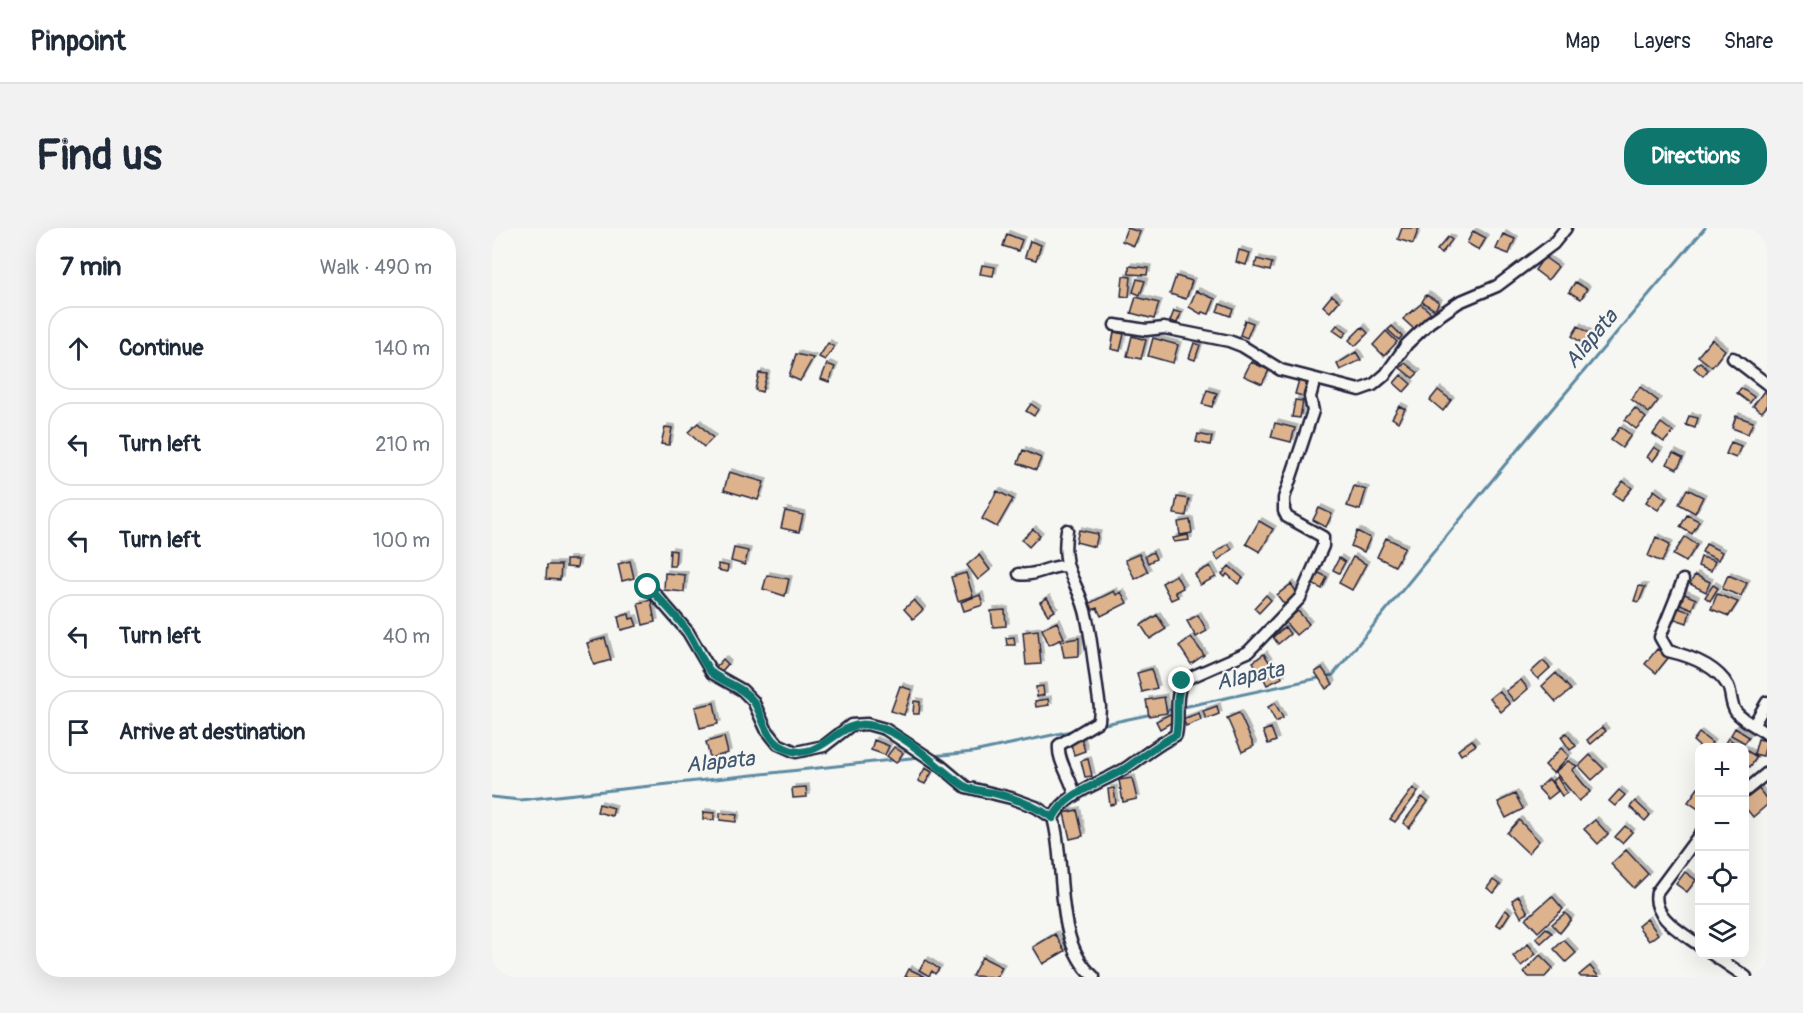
<!DOCTYPE html>
<html lang="en">
<head>
<meta charset="utf-8">
<style>
  :root { --surface:#fff; --page:#f2f2f3; --text:#1f2937; --muted:#747a83; --line:#e0e1e3; --accent:#0f766e }
  body { margin:0; font-family:Pangolin,sans-serif; background:var(--page); color:var(--text) }
  .controls { position:absolute; right:18px; bottom:18px; display:grid; overflow:hidden; border-radius:12px; box-shadow:0 6px 24px #0002 }
  .controls button { width:54px; height:54px; display:grid; place-items:center; padding:0; border:0; border-bottom:2px solid var(--line); background:var(--surface); color:var(--text); font:30px sans-serif }
  .stop { position:absolute; width:18px; height:18px; margin:-14px; border:4px solid #0f766e; border-radius:50%; background:#fff }
  .stop.end { background:#0f766e; border-color:#fff; box-shadow:0 2px 6px #0008 }
  .list { margin:0; padding:0; list-style:none }
  h2 { display:flex; justify-content:space-between; align-items:center; height:78px; margin:0; padding:0 24px; font-size:26px }
  h2 small { font-size:20px; font-weight:400; color:var(--muted) }
  .list li { display:grid; grid-template-columns:39px 1fr auto; gap:18px; align-items:center; box-sizing:border-box; height:84px; margin:0 12px 12px; padding:0 12px; border:2px solid var(--line); border-radius:24px }
  .list b { display:block; font-size:22px; white-space:nowrap }
  .list em { font-size:20px; font-style:normal; color:var(--muted) }
  .icon { flex:none; width:33px; height:33px; fill:none; stroke:currentColor; stroke-width:2; stroke-linecap:round; stroke-linejoin:round }
  .map { position:relative; flex:none; width:1275px; height:749px; overflow:hidden; border-radius:24px }
  header { display:flex; align-items:center; gap:36px; box-sizing:border-box; height:84px; padding:0 30px; background:var(--surface); border-bottom:2px solid var(--line) }
  header strong { font-size:28px }
  nav { display:flex; gap:33px; margin-inline-start:auto; font-size:21px }
  .intro { display:flex; align-items:center; justify-content:space-between; box-sizing:border-box; height:144px; padding:0 36px }
  h1 { margin:0; font-size:42px }
  .button { padding:15px 27px; border-radius:24px; background:var(--accent); color:#fff; font-size:21px; font-weight:700 }
  main { display:flex; gap:36px; padding:0 36px }
  aside { flex:1; background:var(--surface); border-radius:24px; box-shadow:0 6px 24px #0002 }
  .map>svg:first-child { display:block }
  .lines { fill:none; stroke-linecap:round; stroke-linejoin:round }
  .stream { stroke:#5d8aa1; stroke-width:3 }
  .building { fill:#ddb38e; stroke:#22223b; stroke-width:1.5; filter:url(#shadow) }
  .street-casing { stroke:#22223b; stroke-width:15 }
  .street { stroke:#f6f6f2; stroke-width:10 }
  .route { stroke:#0f766e; stroke-width:8 }
  .labels { text-anchor:middle; dominant-baseline:central; stroke-width:4.5; stroke-linejoin:round; paint-order:stroke }
  .water-label { font-size:22px; font-style:italic; fill:#40566e; stroke:#f6f6f2 }
</style>
</head>
<body>
<header>
<strong>Pinpoint</strong>
<nav><a>Map</a><a>Layers</a><a>Share</a></nav>
</header>
<div class="intro"><h1>Find us</h1><a class="button">Directions</a></div>
<main>
<aside>
<h2>7 min<small>Walk · 490 m</small></h2>
<ul class="list">
<li><svg class="icon" aria-label="ahead" viewBox="0 0 24 24"><path d="M12 20V5M6 11l6-6 6 6"/></svg><div><b>Continue</b></div><em>140 m</em></li>
<li><svg class="icon" aria-label="left" viewBox="0 0 24 24"><path d="M17 20v-9H6M10 6l-5 5 5 5"/></svg><div><b>Turn left</b></div><em>210 m</em></li>
<li><svg class="icon" aria-label="left" viewBox="0 0 24 24"><path d="M17 20v-9H6M10 6l-5 5 5 5"/></svg><div><b>Turn left</b></div><em>100 m</em></li>
<li><svg class="icon" aria-label="left" viewBox="0 0 24 24"><path d="M17 20v-9H6M10 6l-5 5 5 5"/></svg><div><b>Turn left</b></div><em>40 m</em></li>
<li><svg class="icon" aria-label="arrive" viewBox="0 0 24 24"><path d="M6 21V4h12l-3 4 3 4H6"/></svg><div><b>Arrive at destination</b></div></li>
</ul>
</aside>
<div class="map">
<svg width="1275" height="749" viewBox="0 0 1275 749">
  <defs>
    <filter id="shadow"><feDropShadow dx="3" dy="-3" stdDeviation="0" flood-color="#0004"/></filter>
  </defs>
  <rect width="100%" height="100%" fill="#f6f6f2"/>
  <filter id="ink" filterUnits="userSpaceOnUse"><feTurbulence type="fractalNoise" baseFrequency=".0167" numOctaves="2"/><feDisplacementMap in="SourceGraphic" scale="12" xChannelSelector="R" yChannelSelector="G"/><feConvolveMatrix kernelMatrix="1 2 1 2 8 2 1 2 1" color-interpolation-filters="sRGB"/></filter>
  <g filter="url(#ink)">
    <g class="lines">
      <path class="stream" d="M673,483L841,447L1011,239L1213,0
        M608,497L660,486
        M440,528L481,524L584,502
        M0,569L28,572L428,529"/>
    </g>
    <path class="building" d="M635,0L648,4L642,18L630,13Z
      M910,0H927L921,16L906,11Z
      M981,3L994,10L987,22L975,15Z
      M515,6L530,12L526,23L511,18Z
      M1011,6L1023,11L1017,26L1004,21Z
      M956,9L960,12L949,26L945,22Z
      M538,13L549,17L544,32L533,29Z
      M747,22L758,25L754,37L744,34Z
      M1052,29L1066,39L1056,52L1043,42Z
      M765,31L780,35L778,43L763,39Z
      M490,37L503,39L501,48L488,46Z
      M637,38L656,40L655,47L637,46Z
      M631,48L639,49L637,69L629,68Z
      M684,48L700,53L694,71L678,66Z
      M645,51L653,53L648,67L641,64Z
      M1083,54L1095,61L1089,71L1077,64Z
      M704,63L723,71L717,86L710,84L709,86L697,79Z
      M840,67L847,73L838,84L831,78Z
      M934,67L947,74L943,82L930,74Z
      M644,69L667,75L662,91L639,85Z
      M728,76L741,81L738,88L725,83Z
      M929,76L940,86L923,102L911,91Z
      M682,83L689,85L685,95L678,93Z
      M753,92L761,95L755,110L748,107Z
      M845,97L855,104L851,109L841,102Z
      M900,98L910,108L907,112L896,102Z
      M1086,98L1098,106L1091,116L1080,108Z
      M870,99L876,105L863,118L857,112Z
      M894,103L905,114L892,128L881,117Z
      M622,104L632,106L628,123L619,121Z
      M640,108L654,112L649,131L635,128Z
      M661,110L686,117L681,135L656,128Z
      M1220,111L1233,122L1220,139L1206,128Z
      M336,115L342,119L333,132L327,129Z
      M702,115L708,117L703,132L697,130Z
      M864,124L869,132L848,142L845,136Z
      M304,126L321,130L308,153L297,148Z
      M759,134L777,142L770,156L752,148Z
      M1208,134L1216,142L1211,148L1202,140Z
      M913,135L926,145L921,150L908,140Z
      M335,136L343,139L337,154L329,151Z
      M267,145L275,146L270,164L263,162Z
      M909,147L919,156L912,164L902,155Z
      M807,152L815,154L811,168L803,166Z
      M1148,159L1166,173L1157,185L1139,171Z
      M1249,160L1262,169L1258,175L1245,165Z
      M715,162L725,165L720,179L710,176Z
      M946,162L959,172L951,183L938,172Z
      M1272,163L1275,166V178L1270,184L1261,178Z
      M803,172L811,173L808,190L800,189Z
      M539,176L546,181L542,188L534,183Z
      M907,178L913,181L906,194L900,190Z
      M1143,180L1154,190L1144,201L1133,192Z
      M1197,188L1206,190L1203,200L1194,197Z
      M1244,188L1261,194L1256,206L1240,200Z
      M206,195L221,210L212,219L196,204Z
      M783,195L803,200L799,214L779,209Z
      M1169,195L1181,204L1172,214L1161,206Z
      M173,199L180,200L177,217L169,216Z
      M1128,199L1139,207L1130,220L1119,212Z
      M706,206L720,209L718,217L704,214Z
      M1239,214L1249,218L1244,230L1234,226Z
      M1162,219L1168,223L1161,233L1155,229Z
      M531,222L549,230L544,242L526,235Z
      M1181,225L1191,230L1185,241L1175,236Z
      M237,244L272,254L266,272L232,262Z
      M1131,253L1140,260L1130,272L1121,266Z
      M862,258L874,262L868,282L855,278Z
      M1195,261L1211,269L1203,285L1187,276Z
      M1162,262L1174,271L1166,282L1154,274Z
      M505,263L521,271L505,299L490,291Z
      M685,269L697,271L694,288L682,286Z
      M827,280L840,286L834,299L821,292Z
      M293,283L311,287L307,304L289,300Z
      M1195,287L1207,293L1200,306L1188,299Z
      M698,292L700,305L688,307L686,294Z
      M767,293L781,301L768,324L754,316Z
      M541,301L548,307L537,319L530,312Z
      M587,302L606,306L603,319L584,314Z
      M865,303L878,310L872,324L859,318Z
      M696,307L697,312L682,314L681,310Z
      M1164,309L1178,316L1170,334L1156,328Z
      M1193,309L1205,317L1194,334L1181,327Z
      M894,310L913,319L903,338L885,329Z
      M736,316L740,321L726,332L722,326Z
      M1214,316L1230,324L1226,332L1210,324Z
      M242,320L256,323L253,337L239,333Z
      M178,322L184,323L183,338H177Z
      M661,324L664,331L656,335L653,328Z
      M647,326L656,344L643,351L633,332Z
      M487,327L498,342L486,352L475,337Z
      M861,329L874,336L860,362L847,355Z
      M1209,329L1223,333L1219,343L1206,338Z
      M847,330L853,334L847,345L841,342Z
      M74,332H86L85,340L74,339Z
      M138,333L142,350L130,353L126,336Z
      M226,336L236,338L235,344L226,342Z
      M55,337H69L68,352L54,351Z
      M718,338L724,349L708,357L703,346Z
      M737,338L751,350L746,356L735,346L733,349L730,346Z
      M825,344L835,349L830,361L820,356Z
      M173,345L193,347L192,364L172,362Z
      M474,345L481,368L466,373L459,349Z
      M275,347L297,351L293,368L271,361Z
      M684,347L691,360L683,364L686,369L679,372L670,355Z
      M1203,347L1218,354L1214,364L1198,356Z
      M1236,347L1255,355L1249,368L1230,361Z
      M799,356L806,366L792,376L785,367Z
      M1221,357L1226,360L1218,373L1213,369Z
      M1147,358L1153,359L1147,374L1142,373Z
      M622,363L624,367L629,364L635,375L609,388L605,380L601,382L598,375Z
      M1190,365L1204,371L1200,381L1186,375Z
      M1225,366L1246,374L1237,388L1219,381Z
      M488,367L491,377L472,383L469,374Z
      M774,367L779,372L767,385L762,380Z
      M555,370L563,383L556,387L548,374Z
      M159,372L163,394L151,397L146,375Z
      M422,372L431,382L421,391L412,381Z
      M1183,379L1198,384L1195,395L1180,390Z
      M513,382L514,398L501,399L499,383Z
      M806,383L817,396L804,407L793,394Z
      M137,386L138,391L142,390L145,398L129,402L126,389Z
      M665,387L674,401L658,411L649,397Z
      M706,387L715,403L704,409L695,393Z
      M565,394L572,410L557,417L550,401Z
      M793,399L798,406L786,416L781,409Z
      M546,402L549,436L534,437L531,404Z
      M522,409L523,417H515L514,410Z
      M699,409L712,427L699,436L687,418Z
      M113,410L119,432L102,437L95,415Z
      M587,410V428L572,429L569,413Z
      M1165,421L1176,430L1164,445L1153,436Z
      M772,426L782,441L770,448L761,434Z
      M231,431L236,436L229,444L224,439Z
      M1051,433L1058,440L1046,451L1039,444Z
      M830,440L841,456L834,461L823,444Z
      M659,441L665,460L650,464L645,445Z
      M787,443L790,450L775,457L772,451Z
      M1064,445L1079,462L1064,474L1050,458Z
      M1029,452L1036,461L1022,473L1014,463Z
      M408,458L420,462L412,487L399,483Z
      M551,458L552,467L545,469L544,459Z
      M1007,463L1018,476L1009,484L998,470Z
      M672,469L675,485L657,488L654,472Z
      M556,471L557,477L544,479L543,473Z
      M422,473L428,474L427,486H421Z
      M222,475L226,496L208,500L203,479Z
      M783,475L791,490L784,494L776,479Z
      M725,478L727,486L714,491L711,483Z
      M707,485L709,492L694,498L691,491Z
      M747,485L762,518L750,524L735,490Z
      M678,486L682,493L668,501L664,493Z
      M1110,499L1114,503L1099,516L1095,512Z
      M779,500L784,513L776,516L771,503Z
      M1243,500L1257,509L1253,515L1239,507Z
      M1074,505L1084,518L1078,522L1069,509Z
      M1207,505L1220,515L1217,520H1209L1201,513Z
      M232,509L236,525L218,530L214,514Z
      M589,509L593,523L582,527L578,513Z
      M1236,510L1250,520H1230Z
      M1266,511L1275,513L1271,528L1262,526Z
      M382,512L397,518L393,527L379,522Z
      M980,512L984,517L969,527L966,522Z
      M402,519L411,525L404,535L395,528Z
      M1069,520L1077,528L1061,545L1053,537Z
      M1252,521L1265,529L1258,539L1252,535Z
      M1098,527L1112,541L1100,552L1087,538Z
      M596,531L600,548L593,549L589,533Z
      M1076,533L1085,538L1080,542L1098,564L1087,573L1063,544Z
      M433,540L440,544L433,556L426,553Z
      M1065,549L1075,565L1070,568L1060,553Z
      M640,550L645,571L631,574L627,552Z
      M1057,551L1066,563L1056,571L1046,560Z
      M314,559L315,569L301,570L300,560Z
      M622,560L624,576L618,577L616,561Z
      M921,560L926,564L903,594L898,591Z
      M1206,560L1208,562V582L1196,574Z
      M1267,561L1275,572V577L1261,589L1252,578V572Z
      M1127,562L1133,567L1123,578L1117,573Z
      M1023,566L1031,581L1014,590L1006,574Z
      M930,569L936,574L917,600L911,595Z
      M1143,573L1158,587L1153,593L1138,579Z
      M107,576L122,580L120,588L105,584Z
      M585,582L591,608L578,611L572,585Z
      M211,584L222,585V592L211,591Z
      M228,585L245,587L244,594L228,592Z
      M1027,592L1047,613L1036,625L1015,605Z
      M1103,592L1116,606L1106,616L1092,601Z
      M1133,598L1140,604L1130,615L1123,609Z
      M1134,622L1156,646L1142,660L1119,636Z
      M1193,644L1204,652L1195,664L1184,656Z
      M1001,652L1008,657L1002,665L995,660Z
      M1027,668L1036,685L1029,689L1020,672Z
      M1060,668L1071,681L1046,704L1034,691Z
      M1013,682L1018,685L1009,699L1004,696Z
      M1073,685L1079,691L1068,705L1060,696Z
      M1155,691L1166,706L1157,713L1146,698Z
      M1054,700L1060,705L1049,715L1044,710Z
      M563,706L573,723L551,736L541,719Z
      M1072,712L1084,725L1074,734L1062,721Z
      M1036,716L1044,726L1029,738L1021,728Z
      M1048,727L1061,740L1053,749H1037L1032,744Z
      M490,729L510,739L505,749L480,748Z
      M434,732L447,741L443,746L440,743L437,748L427,742Z
      M1098,738L1107,749H1089L1087,747Z
      M417,741L434,749H413Z"/>
    <g class="lines">
      <defs>
        <path id="street" d="M623,97L654,102L672,100L737,113L750,118L789,142L867,162L881,157L894,146L915,116L938,94L967,74L1005,58L1061,16L1074,0
          M1241,130L1275,156
          M575,302C567,345 588,353 595,391C601,420 603,450 608,479L607,493L567,517C565,533 580,551 583,568
          M527,346C544,349 557,337 574,338
          M1191,352L1168,409L1176,423C1198,428 1224,437 1236,458C1240,466 1238,476 1244,484C1251,493 1266,499 1275,506
          M157,359L196,404L220,445L250,462L261,473L274,501L286,516L304,524L332,518L359,497L375,496L393,501L449,538L474,559L519,570L544,579L561,590
          M1262,496L1275,474
          M1252,564L1275,545
          M1208,606L1165,664C1159,689 1191,705 1208,718
          M1220,726L1254,749
          M602,749C560,713 575,637 561,590C575,562 613,555 637,538C653,527 666,516 684,507C688,487 682,473 690,453L756,424L808,370L831,318V309L795,289L792,283V270L821,183L818,169L823,151"/>
      </defs>
      <use href="#street" class="street-casing"/>
      <use href="#street" class="street"/>
    </g>
  </g>
  <g class="lines" filter="url(#ink)">
    <path class="route" d="M156,359C170,373 184,387 195,403C203,414 212,439 221,446C235,456 251,459 262,474C271,488 273,507 287,517C327,542 342,491 377,497C415,503 441,538 472,558C481,563 492,563 502,565C523,570 543,578 561,590C575,562 613,555 637,538C653,527 666,516 684,507C688,487 682,473 690,453"/>
  </g>
  <g class="labels">
    <g class="water-label">
      <text transform="translate(1099 111) rotate(-50)">Alapata</text>
      <text transform="translate(758 448) rotate(-12)">Alapata</text>
      <text transform="translate(228 534) rotate(-6)">Alapata</text>
    </g>
  </g>
</svg>
<div class="controls">
<button>+</button>
<button>−</button>
<button><svg class="icon" aria-label="locate" viewBox="0 0 24 24"><circle cx="12" cy="12" r="6"/><path d="M12 2v4M12 18v4M2 12h4M18 12h4"/></svg></button>
<button><svg class="icon" aria-label="layers" viewBox="0 0 24 24"><path d="M12 4l9 5-9 5-9-5zM3 14l9 5 9-5"/></svg></button>
</div>
<div class="stop" style="left:156px;top:359px"></div>
<div class="stop end" style="left:690px;top:453px"></div>
</div>
</main>
</body>
</html>
